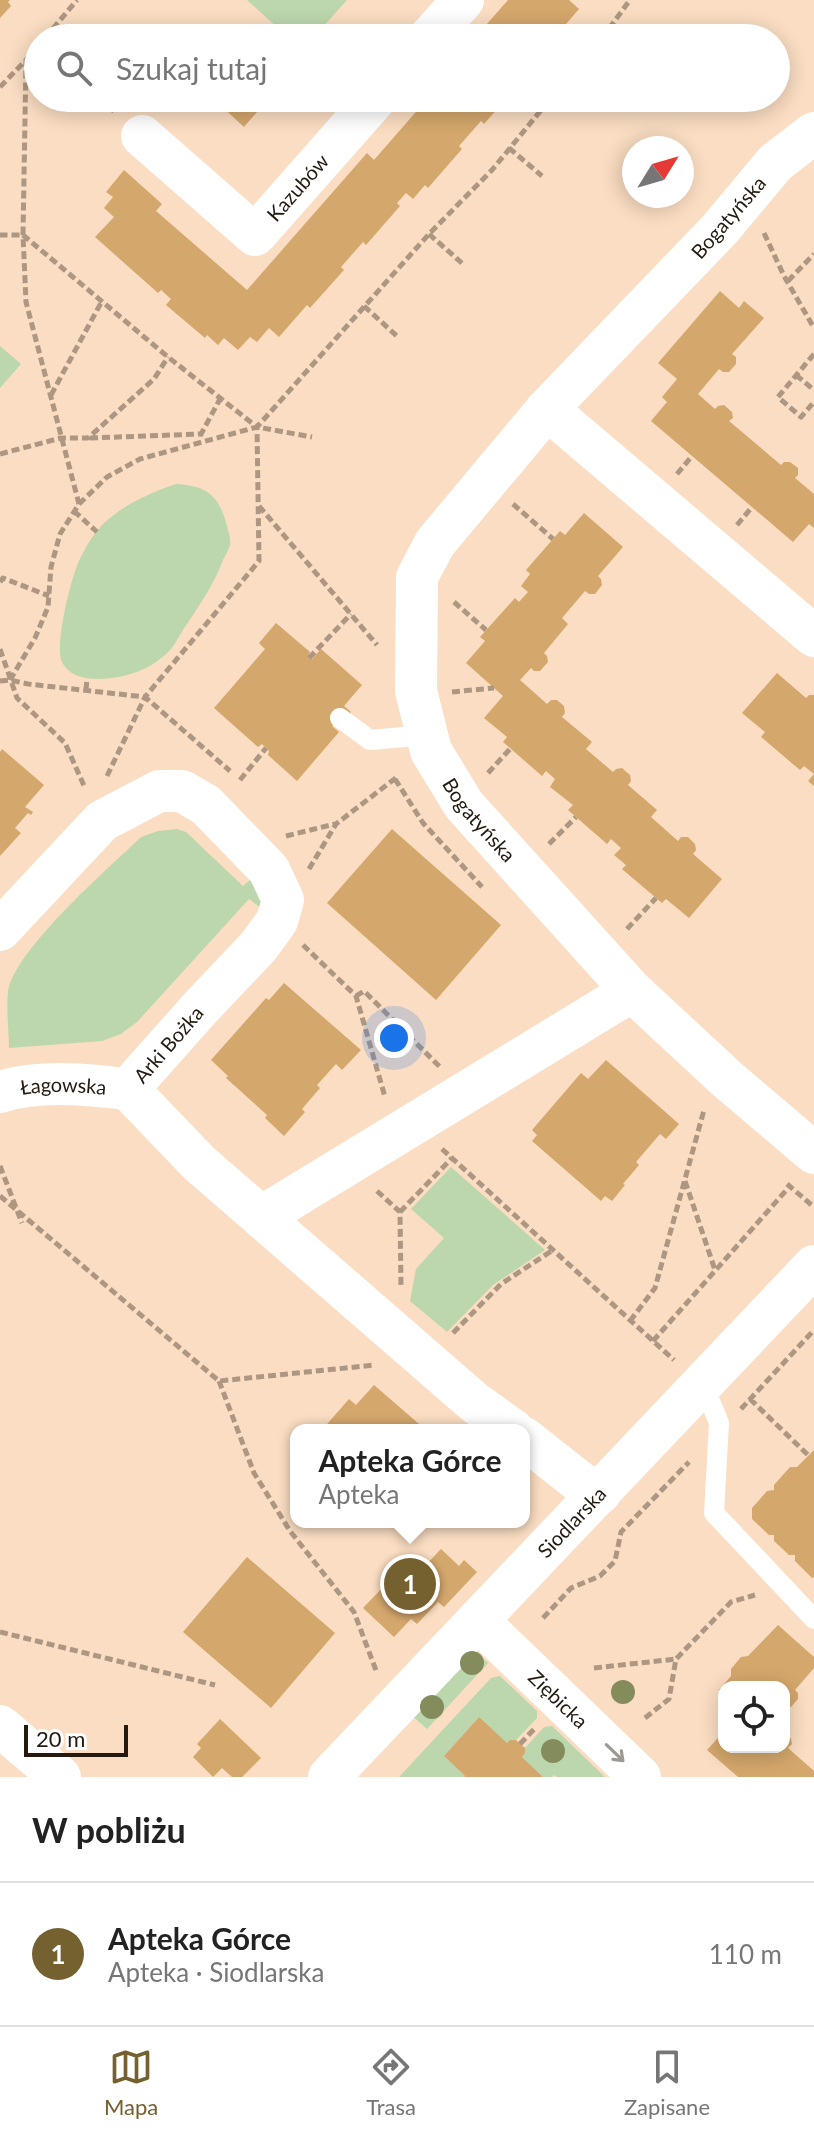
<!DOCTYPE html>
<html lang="pl">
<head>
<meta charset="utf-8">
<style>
  :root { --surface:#fff; --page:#f6f6f6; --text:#222; --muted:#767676; --line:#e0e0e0; --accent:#75602f }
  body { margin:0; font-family:Lato,sans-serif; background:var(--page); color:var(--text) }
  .controls { position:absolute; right:24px; bottom:24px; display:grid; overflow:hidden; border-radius:16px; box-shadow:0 4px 20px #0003 }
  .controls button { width:72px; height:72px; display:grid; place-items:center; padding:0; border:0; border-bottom:2px solid var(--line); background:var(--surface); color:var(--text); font:40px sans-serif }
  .compass { position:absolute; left:622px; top:136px; width:72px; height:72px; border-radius:50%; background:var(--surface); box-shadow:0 4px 20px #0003; rotate:53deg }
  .scale { position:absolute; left:24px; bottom:20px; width:104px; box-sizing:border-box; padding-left:8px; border:4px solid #241a10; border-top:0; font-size:22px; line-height:28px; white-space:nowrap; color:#241a10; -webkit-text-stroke:6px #fff; paint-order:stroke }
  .you { position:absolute; left:394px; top:1038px; width:28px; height:28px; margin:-20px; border:6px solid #fff; border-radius:50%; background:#1a73e8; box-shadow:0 0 0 12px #1a73e833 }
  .badge { display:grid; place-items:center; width:52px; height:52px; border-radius:50%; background:var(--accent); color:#fff; font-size:26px; font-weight:700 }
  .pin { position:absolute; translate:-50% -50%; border:4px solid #fff; box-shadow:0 2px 8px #0006 }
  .popup { position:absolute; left:290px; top:1424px; width:240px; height:104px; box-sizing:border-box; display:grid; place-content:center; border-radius:16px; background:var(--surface); filter:drop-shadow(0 2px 6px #0005); font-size:26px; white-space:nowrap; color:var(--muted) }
  .popup b { font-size:30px; color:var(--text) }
  .popup::after { content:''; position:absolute; left:50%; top:100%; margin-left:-16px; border:16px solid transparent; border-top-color:var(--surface) }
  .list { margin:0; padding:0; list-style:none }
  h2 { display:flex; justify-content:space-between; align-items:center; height:104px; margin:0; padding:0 32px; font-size:34px }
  h2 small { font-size:26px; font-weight:400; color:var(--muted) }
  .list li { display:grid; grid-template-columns:52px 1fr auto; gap:24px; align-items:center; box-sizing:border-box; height:144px; padding:0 32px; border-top:2px solid var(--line) }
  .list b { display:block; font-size:30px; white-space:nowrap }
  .list p { margin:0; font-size:26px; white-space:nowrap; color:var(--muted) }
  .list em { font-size:26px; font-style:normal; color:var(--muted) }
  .icon { flex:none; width:44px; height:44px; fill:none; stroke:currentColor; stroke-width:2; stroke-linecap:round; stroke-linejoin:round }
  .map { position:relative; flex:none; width:814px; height:1777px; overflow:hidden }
  .search { position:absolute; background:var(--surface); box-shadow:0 4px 20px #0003; left:24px; right:24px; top:24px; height:88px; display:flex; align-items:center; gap:20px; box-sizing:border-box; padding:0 28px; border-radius:44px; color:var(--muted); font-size:30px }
  .sheet { height:248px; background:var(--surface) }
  nav { display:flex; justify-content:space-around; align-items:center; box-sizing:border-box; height:112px; border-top:2px solid var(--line); background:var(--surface); font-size:22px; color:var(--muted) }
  nav a { display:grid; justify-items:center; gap:4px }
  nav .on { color:var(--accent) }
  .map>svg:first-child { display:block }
  .green { fill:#bcd7ad }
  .building { fill:#d4a76c }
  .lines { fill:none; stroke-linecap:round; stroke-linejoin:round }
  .path { stroke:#ae9782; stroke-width:5; stroke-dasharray:8 4; stroke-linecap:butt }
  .lane { stroke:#fff; stroke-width:20 }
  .street { stroke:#fff; stroke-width:42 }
  .tree { fill:#858c5c }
  .oneway { stroke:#9c9893 }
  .labels { text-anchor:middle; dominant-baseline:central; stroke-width:6; stroke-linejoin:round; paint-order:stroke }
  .street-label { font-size:20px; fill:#241a10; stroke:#fff }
</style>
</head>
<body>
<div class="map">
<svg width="814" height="1777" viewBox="0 0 814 1777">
  <rect width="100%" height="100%" fill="#faddc2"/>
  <path class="green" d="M247,0H347L313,38H289Z
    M0,346L21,364L0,388Z
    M176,484C207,486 219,495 227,526C228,531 231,538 230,544C229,549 225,556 223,560C214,584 201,603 187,624C181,632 177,642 170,650C156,666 132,676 111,678C94,680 71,680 62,662C54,646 71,578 79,561C85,548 92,536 102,525C123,505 149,493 176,484Z
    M177,829L186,832L243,886L260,871L265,911L249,899L137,1022L121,1034L102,1041L9,1048C9,1030 6,1010 8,992C14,950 108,869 141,837L158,831Z
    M451,1167L545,1250L493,1285L447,1332L410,1301L416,1269L444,1238L411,1209Z
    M470,1647L488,1663L427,1729L408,1712Z
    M500,1676L537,1711V1718L516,1740L507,1743L478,1718L444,1756L465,1776L464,1777H399L491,1678Z
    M552,1726L605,1777H557L554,1775L552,1777H543L522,1757L525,1753V1748L544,1727Z"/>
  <path class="building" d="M0,0H10L8,2L11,6L0,18Z
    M508,0H569L579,9L554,38H481L483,36L479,33Z
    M222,98H269L244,127L218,103Z
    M428,98H507L484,124L481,121L459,146L462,149L428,188L425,185L413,199L406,193L397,203L400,206L366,245L363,242L341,267L344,270L310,308L307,305L279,337L269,328L257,342L250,337L238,350L224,338L218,345L207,335L205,338L166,305L171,299L161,290L158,293L95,237L114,217L104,208L113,197L106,192L124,170L162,204L156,211L247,290L367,153L374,160Z
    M720,291L739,308L744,301L764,318L732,354L736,357V364L729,372H723L719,369L698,394L715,409L718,406L724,405L732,412L733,418L729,421L781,465L784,462H790L798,468V475L795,478L814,494V528L809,524L793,542L651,421L667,402L662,397L677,379L658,363Z
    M584,513L623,547L598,576L601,579L602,585L595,594H589L585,591L562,618L568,624L544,653L547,656L548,662L540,671H534L531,668L520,680L547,704L551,700H557L564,706L565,713L562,717L592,742L586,749L613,772L616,769L622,768L630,775L631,781L628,785L657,810L651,817L678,841L681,837H688L695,844L696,850L693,854L722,879L689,918L666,899L662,903L622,869L626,865L614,855L621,848L611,839L607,844L568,810L573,805L550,787L555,779L546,771L542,776L503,742L507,737L484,718L503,696L466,663L485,641L480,637L515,598L519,602L528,592L521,586L530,574L526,570L560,531L565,535Z
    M276,623L310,652L308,656L309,658L312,659L321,649L362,685L344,706L351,712L349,714L345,711L332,726L339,732L297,781L268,755L269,751L262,744L258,747L214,708L265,649L259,643Z
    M777,673L806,698L809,695H814V786L808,781L814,774L804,766L800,770L761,737L765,732L742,713Z
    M2,749L44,785L25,807L33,812L31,815L28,813L15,828L21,833L0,856V752Z
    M392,829L501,925L436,1000L327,903Z
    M284,983L361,1050L342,1070L336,1064L317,1085L320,1088L302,1109L305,1112L284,1136L265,1118L267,1115L226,1078L228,1076L211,1060L266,998L269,1000Z
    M606,1060L679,1124L666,1139L660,1134L636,1162L639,1165L623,1184L625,1185L612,1201L605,1196L601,1201L532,1141L537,1135L532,1130L581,1073L588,1079Z
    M374,1385L426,1430H322L349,1399L356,1405Z
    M814,1450V1577L812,1578L795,1561V1555H789L774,1541V1535H769L752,1519V1508L767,1491L774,1490V1485L790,1467H797Z
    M441,1549L459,1566L464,1560L477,1572L444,1607L438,1602L417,1624L411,1619L394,1637L363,1608L387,1583L392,1588L414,1566L420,1571Z
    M247,1557L335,1633L271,1708L183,1632Z
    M778,1625L814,1657V1668L795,1690L798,1693V1699L791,1707H784V1687H724V1694L719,1690L731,1676V1669L741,1657L748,1656Z
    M479,1717L507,1743L510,1740H516L525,1748V1753L522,1757L543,1777H464L465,1776L444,1756Z
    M220,1719L261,1758L242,1777H232L222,1768L213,1777L193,1757L201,1748L197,1744Z
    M724,1731V1747H784V1732L791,1738L792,1744L788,1748L814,1771V1777H738L707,1750Z"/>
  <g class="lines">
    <path class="path" d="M45,38L77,0
      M602,38L630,0
      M26,60L38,46
      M0,87L26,60L23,235H0
      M99,98L116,113
      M509,148L542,176
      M764,233L784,276L814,328
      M429,234L464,265
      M788,281L814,254
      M364,306L399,338
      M814,354L778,397L801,417L814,402
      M796,375L814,390
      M51,395L102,301
      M200,436L220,399
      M90,438L201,434
      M0,454L61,438H88L154,379L168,357
      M677,474L692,456
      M79,504L107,477L140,459L257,427L312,437
      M513,504L553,539
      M259,506L377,645
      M74,511L97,532
      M737,525L752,507
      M0,582L3,578L49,596
      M454,602L486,630
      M0,649L17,698L65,743L85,788
      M309,658L351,614
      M10,680L35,638L48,607L51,567L60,534L79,504L26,302L23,235L168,357L257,427L429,234L492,170L551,98
      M0,681L10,680L28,684L145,697L230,771
      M86,690L87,679
      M452,692L494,688
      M488,773L510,749
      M107,776L145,697L259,561L257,427
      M395,779L423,823L482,887
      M240,780L266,748
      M286,836L335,824
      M549,844L576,817
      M309,869L336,824L397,777
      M627,929L656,898
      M303,945L356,996L385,1097
      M356,996L364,991L440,1067
      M442,1149L674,1360
      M0,1166L22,1223
      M685,1181L715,1270
      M787,1184L814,1207
      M377,1191L400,1212L401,1287
      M0,1196L219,1381L375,1365
      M400,1212L452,1158
      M630,1321L655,1288L704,1110
      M453,1333L501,1284L553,1250
      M653,1341L790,1186
      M219,1381L254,1473L290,1531L354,1612L377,1673
      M750,1399L808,1455
      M741,1409L814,1330
      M543,1618L571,1588L600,1576L615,1561L621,1532L689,1462
      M0,1632L215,1685
      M594,1668L676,1659
      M645,1718L669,1699L676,1659L731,1602L755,1595
      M520,1744L536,1727"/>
    <path class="lane" d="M340,718L370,740L427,735
      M703,1384L719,1423L714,1513L814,1619"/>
    <g class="street">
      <path d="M429,38L463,0"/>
      <path id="s1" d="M814,133L775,163L720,229L547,409L435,543L417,577L416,691L431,751L464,805L632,991L727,1079L814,1153"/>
      <path id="s2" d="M142,136L255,235L376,98"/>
      <path d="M547,409L814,636"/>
      <path d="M0,930L102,821L159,791H182L206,805L269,870L283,900L277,921L258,947L201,1007L128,1089L199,1163L474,1402L513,1430"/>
      <path id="s3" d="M0,1092C41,1079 87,1085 128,1089"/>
      <path d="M261,1217L632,991"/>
      <path d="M524,1438L581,1483L600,1493"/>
      <path id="s4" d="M478,1621L640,1777"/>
      <path d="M0,1726L60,1777"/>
      <path id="s5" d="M329,1777L814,1266"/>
    </g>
  </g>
  <g class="tree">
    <circle cx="472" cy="1663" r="12"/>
    <circle cx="623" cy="1692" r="12"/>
    <circle cx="432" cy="1707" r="12"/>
    <circle cx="553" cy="1751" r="12"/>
  </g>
  <defs><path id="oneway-shaft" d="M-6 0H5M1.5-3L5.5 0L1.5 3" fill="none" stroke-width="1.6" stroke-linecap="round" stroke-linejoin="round" transform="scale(2)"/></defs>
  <use class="oneway" href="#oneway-shaft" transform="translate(615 1753) rotate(44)"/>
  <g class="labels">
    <g class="street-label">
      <text stroke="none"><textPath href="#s2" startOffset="214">Kazubów</textPath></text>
      <text transform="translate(728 217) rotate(-49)">Bogatyńska</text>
      <text stroke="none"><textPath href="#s1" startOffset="858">Bogatyńska</textPath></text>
      <text transform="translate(168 1044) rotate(-49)">Arki Bożka</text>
      <text stroke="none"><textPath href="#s3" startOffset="64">Łagowska</textPath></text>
      <text stroke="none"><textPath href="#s5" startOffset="352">Siodlarska</textPath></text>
      <text stroke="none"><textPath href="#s4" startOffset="112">Ziębicka</textPath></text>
    </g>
  </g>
</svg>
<div class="controls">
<button><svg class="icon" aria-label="locate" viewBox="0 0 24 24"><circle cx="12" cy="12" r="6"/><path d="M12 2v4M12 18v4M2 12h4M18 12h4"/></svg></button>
</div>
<svg class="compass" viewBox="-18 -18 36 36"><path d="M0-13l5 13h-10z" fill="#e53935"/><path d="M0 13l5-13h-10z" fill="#767676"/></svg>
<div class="scale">20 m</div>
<div class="you"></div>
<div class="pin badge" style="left:410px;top:1584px">1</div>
<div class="popup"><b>Apteka Górce</b>Apteka</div>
<div class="search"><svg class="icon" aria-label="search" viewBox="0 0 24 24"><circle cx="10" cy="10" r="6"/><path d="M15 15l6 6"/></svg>Szukaj tutaj</div>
</div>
<section class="sheet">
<h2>W pobliżu<small></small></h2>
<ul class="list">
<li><span class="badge">1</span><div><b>Apteka Górce</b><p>Apteka · Siodlarska</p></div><em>110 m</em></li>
</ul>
</section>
<nav>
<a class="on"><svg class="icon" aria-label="map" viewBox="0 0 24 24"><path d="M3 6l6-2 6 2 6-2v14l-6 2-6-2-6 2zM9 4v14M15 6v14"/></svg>Mapa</a>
<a><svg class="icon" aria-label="directions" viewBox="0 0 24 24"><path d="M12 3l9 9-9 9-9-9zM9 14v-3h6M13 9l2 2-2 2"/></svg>Trasa</a>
<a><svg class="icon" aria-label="saved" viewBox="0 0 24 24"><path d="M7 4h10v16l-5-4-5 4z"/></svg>Zapisane</a>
</nav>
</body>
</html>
